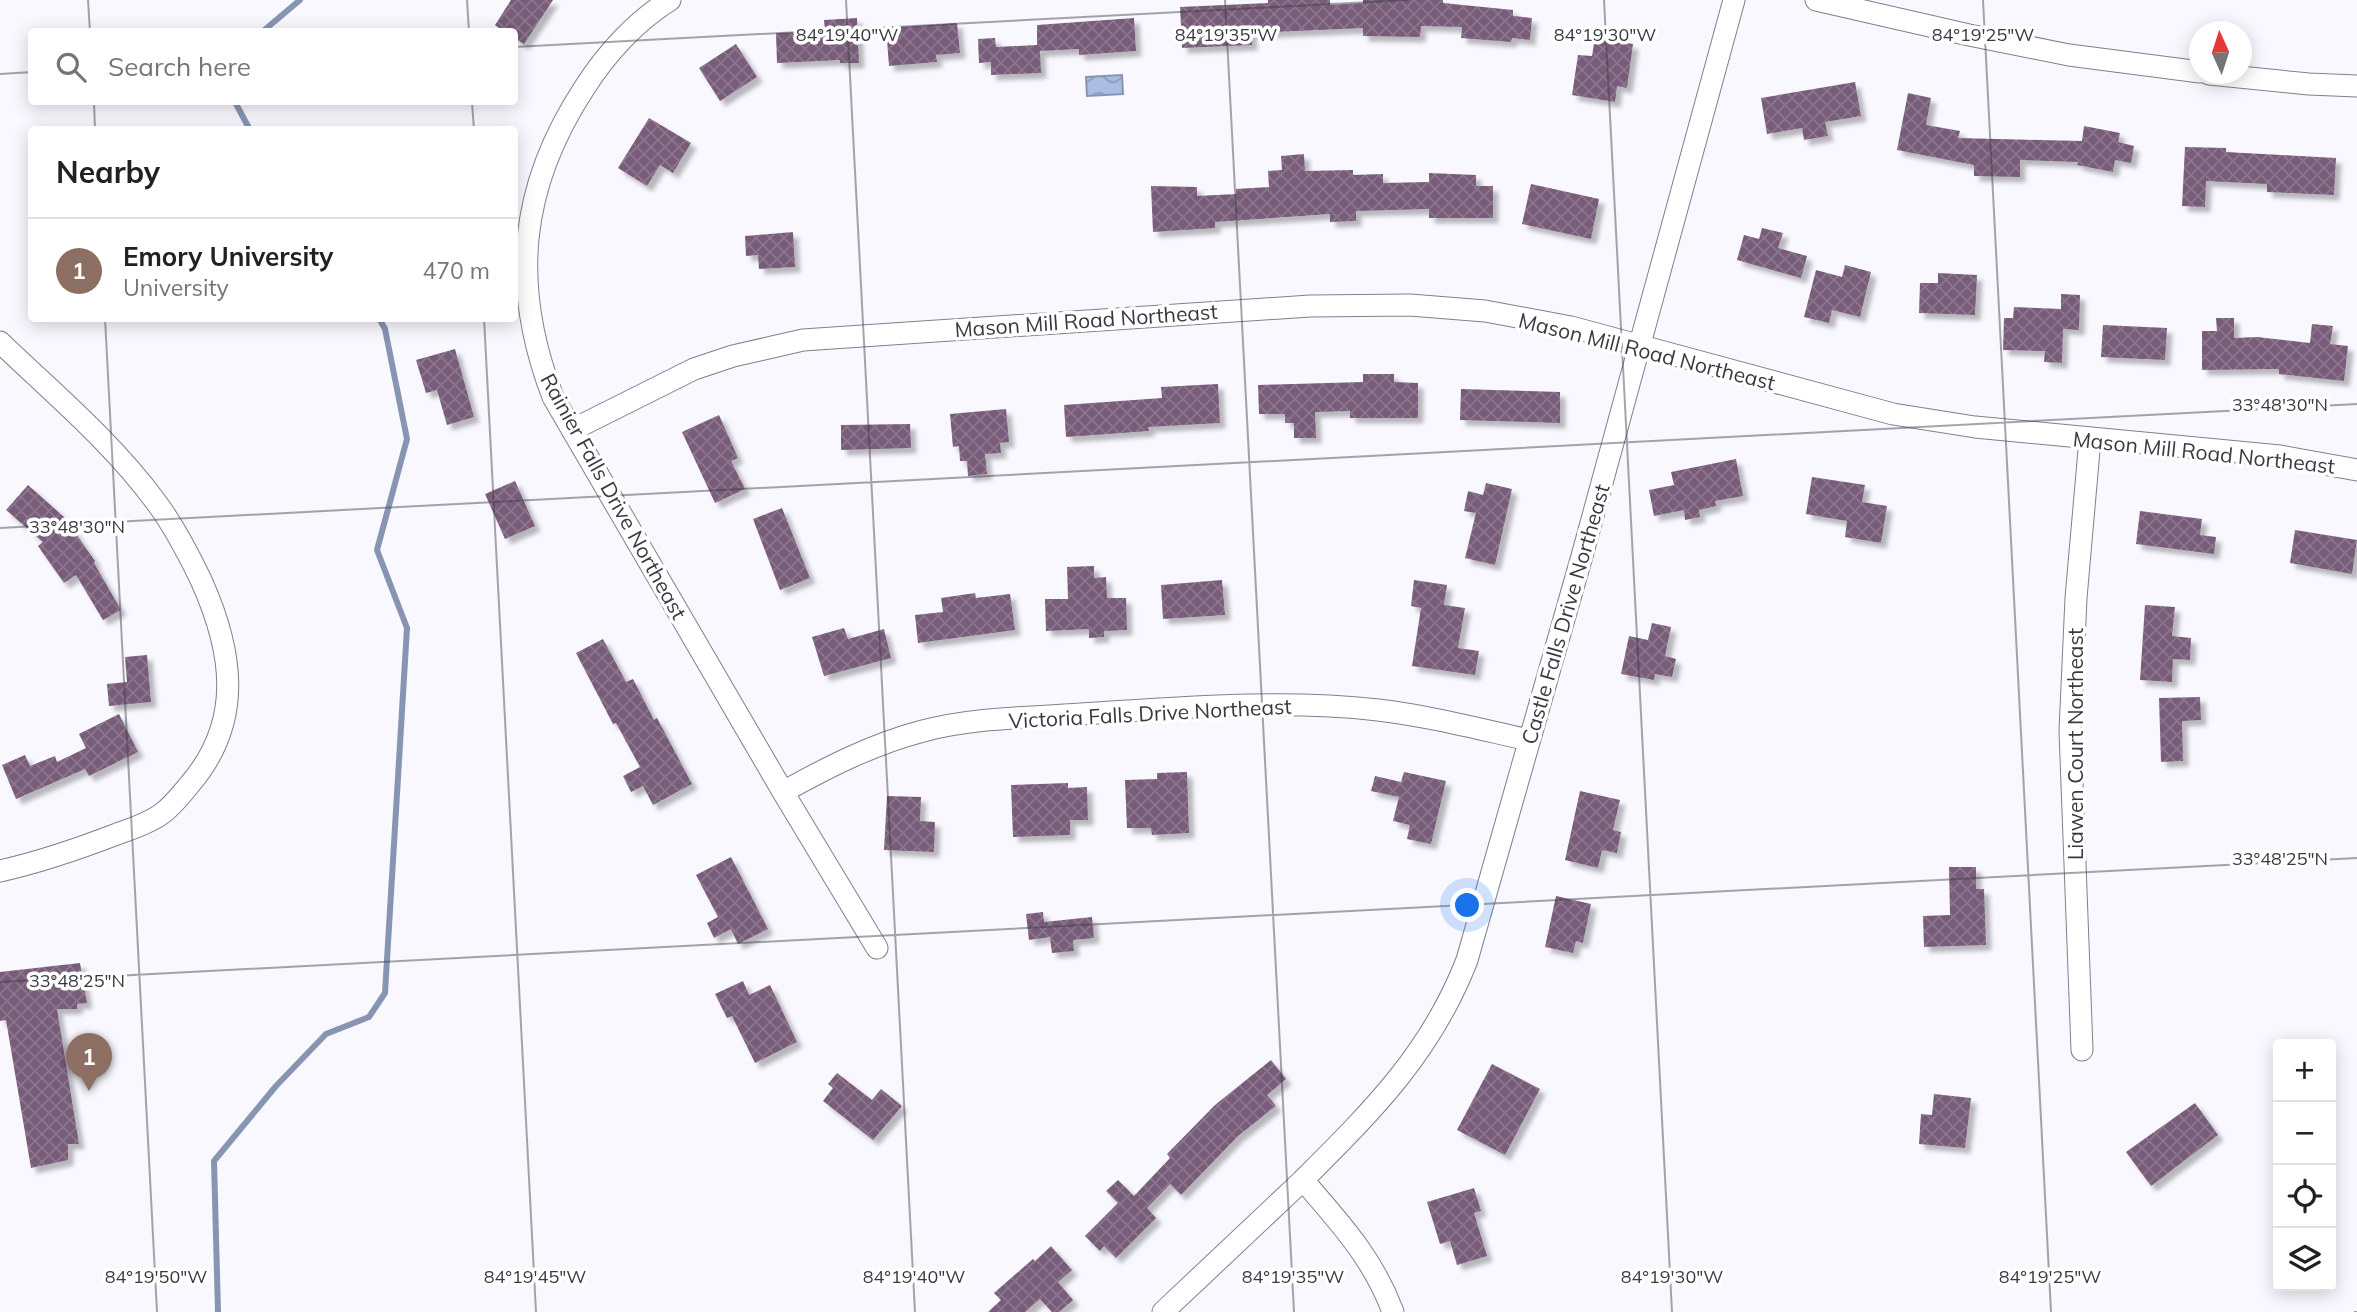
<!DOCTYPE html>
<html lang="en">
<head>
<meta charset="utf-8">
<style>
  :root { --surface:#fff; --page:#f2f2f2; --text:#202124; --muted:#757577; --line:#e0e0e0; --accent:#8763de }
  body { margin:0; font-family:Mulish,sans-serif; background:var(--page); color:var(--text) }
  .controls { position:absolute; right:21px; bottom:21px; display:grid; overflow:hidden; border-radius:7px; box-shadow:0 4px 18px #0003 }
  .controls button { width:63px; height:63px; display:grid; place-items:center; padding:0; border:0; border-bottom:2px solid var(--line); background:var(--surface); color:var(--text); font:35px sans-serif }
  .compass { position:absolute; left:2189px; top:21px; width:63px; height:63px; border-radius:50%; background:var(--surface); box-shadow:0 4px 18px #0003; rotate:357deg }
  .you { position:absolute; left:1468px; top:906px; width:24px; height:24px; margin:-18px; border:5px solid #fff; border-radius:50%; background:#1a73e8; box-shadow:0 0 0 10px #1a73e833 }
  .badge { display:grid; place-items:center; width:46px; height:46px; border-radius:50%; background:var(--accent); color:#fff; font-size:23px; font-weight:700 }
  .pin { position:absolute; translate:-50% -58px; filter:drop-shadow(0 2px 4px #0008) }
  .pin::after { content:''; position:absolute; top:37px; width:24px; height:21px; background:inherit; clip-path:polygon(0 0,100% 0,50% 100%) }
  .list { margin:0; padding:0; list-style:none }
  h2 { display:flex; justify-content:space-between; align-items:center; height:91px; margin:0; padding:0 28px; font-size:30px }
  h2 small { font-size:23px; font-weight:400; color:var(--muted) }
  .list li { display:grid; grid-template-columns:46px 1fr auto; gap:21px; align-items:center; box-sizing:border-box; height:105px; padding:0 28px; border-top:2px solid var(--line) }
  .list b { display:block; font-size:26px; white-space:nowrap }
  .list p { margin:0; font-size:23px; white-space:nowrap; color:var(--muted) }
  .list em { font-size:23px; font-style:normal; color:var(--muted) }
  .icon { flex:none; width:38px; height:38px; fill:none; stroke:currentColor; stroke-width:2; stroke-linecap:round; stroke-linejoin:round }
  .map { position:relative; flex:none; width:2357px; height:1312px; overflow:hidden }
  .search { position:absolute; background:var(--surface); box-shadow:0 4px 18px #0003; left:28px; top:28px; width:490px; height:77px; display:flex; align-items:center; gap:18px; box-sizing:border-box; padding:0 24px; border-radius:7px; color:var(--muted); font-size:26px }
  .panel { position:absolute; background:var(--surface); box-shadow:0 4px 18px #0003; left:28px; top:126px; width:490px; height:196px; border-radius:7px }
  .map>svg:first-child { display:block }
  .water { fill:url(#water-waves); stroke:#8895b2; stroke-width:2 }
  .lines { fill:none; stroke-linecap:round; stroke-linejoin:round }
  .stream { stroke:#8895b2; stroke-width:6 }
  .building { fill:url(#building-cross-hatch); filter:url(#shadow) }
  .minor-casing { stroke:#827e8d; stroke-width:23 }
  .minor { stroke:#fff; stroke-width:21 }
  .ticks { fill:none; stroke:#3a3940; stroke-width:2; stroke-opacity:0.45 }
  .labels { text-anchor:middle; dominant-baseline:central; stroke-width:7; stroke-linejoin:round; paint-order:stroke }
  .street-label { font-size:21px; fill:#3a3940; stroke:#fff }
  .ticks-label { font-size:18px; text-anchor:middle; fill:#3a3940; stroke:#fff; stroke-width:7; stroke-linejoin:round; paint-order:stroke }
</style>
</head>
<body>
<div class="map">
<svg width="2357" height="1312" viewBox="0 0 2357 1312">
  <defs>
    <pattern id="water-waves" width="16" height="10" patternUnits="userSpaceOnUse" patternTransform="scale(1.75)"><rect width="16" height="10" fill="#aabde3"/><path d="M0 5q4-4 8 0t8 0" fill="none" stroke="#8b9bb9"/></pattern>
    <pattern id="building-cross-hatch" width="8" height="8" patternUnits="userSpaceOnUse" patternTransform="scale(1.75)"><rect width="8" height="8" fill="#785c7a"/><path d="M0 0l8 8M0 8l8-8" fill="none" stroke="#8b768d"/></pattern>
    <filter id="shadow"><feDropShadow dx="5.5" dy="5.5" stdDeviation="2" flood-color="#0004"/></filter>
  </defs>
  <rect width="100%" height="100%" fill="#f9f8ff"/>
  <path class="water" d="M1122,75L1123,94L1087,96L1086,77Z"/>
  <g class="lines">
    <path class="stream" d="M262,32L300,0
      M235,102L250,130
      M218,1312L214,1161L276,1086L326,1034L369,1017L385,993L407,628L377,550L407,439L385,329L379,318"/>
  </g>
  <path class="building" d="M511,0H553L524,44L514,38V32H504L495,25Z
    M1268,0H1330V5L1363,3V0H1443V3L1513,10V16L1532,18L1530,40L1512,38L1511,42L1461,38L1462,27L1421,26L1420,37L1363,36V28L1251,33L1252,45L1182,48L1180,7L1268,3Z
    M857,18L859,63H840V60L777,63L776,33L825,31L824,20Z
    M1134,18L1136,51L1079,55V49L1040,51L1041,73L991,75V62L979,63L978,39L995,38L996,47L1037,45V25Z
    M957,23L960,53L936,55L937,62L889,66L886,28Z
    M1595,38L1633,44L1627,88L1617,86L1615,102L1572,95L1578,55L1592,56Z
    M736,44L757,77L720,101L699,68Z
    M1855,82L1861,116L1825,122L1828,136L1804,140L1802,128L1767,134L1761,98Z
    M1908,93L1931,98L1926,125L1960,131L1958,138L2082,141L2084,126L2120,133L2118,142L2134,146L2131,163L2115,160L2113,172L2077,165L2078,162L2020,160V177L1974,176V165L1897,150Z
    M649,118L691,143L673,173L660,165L647,186L618,168Z
    M2185,147L2226,148V152L2336,158L2334,195L2267,192V184L2206,181L2205,207L2182,206Z
    M1304,154L1305,171L1353,170V175L1383,174V183L1429,182V173L1476,175V186H1493V218H1429V209L1356,211V221L1330,222V214L1215,222V228L1153,232L1151,186L1197,187V196L1236,194V189L1269,187L1268,171L1282,170L1281,156Z
    M1531,184L1599,199L1591,239L1522,224Z
    M1762,228L1783,233L1778,248L1807,256L1801,278L1737,260L1744,235L1759,239Z
    M793,232L795,267L759,269L758,255L746,256L745,236Z
    M1845,265L1871,272L1860,317L1832,310L1829,323L1804,317L1816,270L1842,277Z
    M1938,273L1977,275L1975,315L1919,313L1920,283H1938Z
    M2061,294L2080,295L2079,330L2063,329L2062,363L2044,362L2045,351L2003,350L2004,318H2013L2014,307L2061,309Z
    M2216,318H2234V338L2257,337L2310,343L2312,324L2333,326L2330,344L2348,346L2344,381L2279,374V369L2202,370V331H2217Z
    M2103,325L2167,328L2165,360L2101,357Z
    M455,349L474,417L447,425L437,390L426,393L416,360Z
    M1363,374H1394V382L1418,383V418H1350V411L1315,412L1316,438H1294V423H1285V414H1259L1258,385L1363,382Z
    M1218,384L1220,423L1148,427L1149,431L1066,437L1064,405L1162,398L1161,387Z
    M1461,389L1560,392V423L1460,420Z
    M1006,409L1009,442L1000,443L1001,453L985,454L987,474L968,476L967,461H960L959,446L953,447L950,414Z
    M719,415L738,458L731,461L745,489L715,503L682,432Z
    M910,424L911,448L841,450V425Z
    M1736,459L1743,496L1715,501L1716,506L1699,510L1700,517L1685,520L1684,510L1654,516L1649,490L1674,485L1671,472Z
    M1812,477L1865,485L1862,502L1887,506L1881,543L1845,537L1847,521L1806,514Z
    M515,481L535,526L505,539L485,494Z
    M1486,483L1512,489L1495,565L1465,558L1476,513L1464,511L1468,491L1483,495Z
    M28,485L64,517L95,561L94,563L121,610L103,620L76,575L64,583L38,546L43,542L6,510Z
    M782,508L810,578L780,590L753,519Z
    M2140,511L2202,519L2200,535L2216,537L2214,554L2136,544Z
    M2295,530L2357,540L2352,574L2290,563Z
    M1094,566V578L1106,577L1107,598H1126L1127,630L1104,631V637L1089,638V629L1046,631L1045,599H1068L1067,567Z
    M1222,580L1225,615L1163,619L1161,585Z
    M1414,580L1447,585L1444,605L1465,608L1458,648L1479,651L1475,675L1412,666L1421,608L1411,606Z
    M975,593L976,598L1010,594L1015,630L918,643L915,615L943,612L941,598Z
    M2145,605L2175,607L2172,636L2191,638L2190,660L2173,659L2172,682L2140,680Z
    M1652,623L1671,627L1665,656L1676,659L1672,677L1655,674L1654,680L1621,674L1629,636L1648,640Z
    M844,628L848,639L884,629L891,658L824,676L812,637Z
    M603,639L626,682L633,679L654,720L657,718L692,784L653,805L643,786L631,792L623,776L640,767L616,723L613,724L576,653Z
    M147,655L151,702L109,706L107,684L127,682L125,657Z
    M2200,697L2201,720L2182,721L2183,761L2161,762L2159,698Z
    M119,714L138,752L89,776L85,769L16,799L2,765L25,755L30,766L55,756L57,762L86,748L79,734Z
    M1187,772L1189,833L1152,835L1151,828H1127L1125,780L1157,779V773Z
    M1404,772L1446,781L1431,844L1407,839L1410,825L1393,821L1399,797L1371,791L1375,776L1401,782Z
    M1068,783V788L1087,787L1088,820H1070V835L1013,837L1011,785Z
    M1580,791L1620,800L1613,830L1621,832L1617,853L1602,850L1598,868L1565,860Z
    M887,796L921,797L920,821L935,822L934,852L884,850Z
    M731,857L768,929L738,944L731,929L714,938L707,923L718,917L696,875Z
    M1949,867H1976V889H1984L1986,945L1924,947L1923,916L1950,915Z
    M1556,896L1591,904L1583,943L1576,941L1573,953L1545,947Z
    M1043,912L1044,922L1092,917L1094,938L1073,940L1074,951L1052,953L1050,937L1029,940L1026,914Z
    M80,963L87,1003L77,1004V1009H57L79,1144H68V1160L31,1168L6,1020L0,1021V972Z
    M743,981L749,995L770,985L797,1042L755,1063L732,1016L727,1018L715,994Z
    M1271,1060L1286,1079L1267,1095L1276,1106L1238,1136L1181,1195L1170,1184L1147,1208L1156,1218L1116,1258L1104,1246L1100,1251L1085,1236L1118,1203L1106,1191L1118,1180L1134,1196L1170,1158L1167,1154L1215,1105Z
    M1492,1064L1540,1089L1505,1155L1457,1130Z
    M837,1073L872,1100L881,1089L902,1106L873,1140L823,1101L833,1088L828,1084Z
    M1934,1094L1971,1098L1965,1148L1919,1144L1921,1114L1932,1115Z
    M2195,1103L2218,1135L2151,1186L2126,1152Z
    M1474,1188L1481,1211L1474,1213L1487,1256L1457,1265L1450,1241L1440,1244L1427,1202Z
    M1051,1246L1072,1270L1058,1282L1073,1300L1059,1312H1052L1040,1299L1025,1312H988L1001,1300L994,1293L1033,1259L1035,1261Z"/>
  <g class="lines">
    <defs>
      <path id="minor" d="M670,0C636,21 606,54 585,87C519,187 510,285 553,397L783,792L877,948
        M1816,0L1969,35L2069,55L2200,72
        M2209,74L2309,84L2357,86
        M0,342C53,393 112,442 156,502C174,526 188,553 201,580C233,651 244,721 190,784C181,795 172,807 160,815C147,824 131,829 117,834C78,849 40,862 0,871
        M572,430L694,369L733,356L803,340L1310,306L1410,305L1485,311L1571,327L1893,414L1975,427L2280,456L2357,470
        M783,792C828,767 873,744 923,731C974,717 1030,718 1081,714C1180,708 1280,699 1378,710C1429,716 1479,729 1529,740
        M2082,1050L2070,731L2076,598L2090,439
        M1303,1180C1372,1111 1431,1053 1467,960L1582,556L1734,0
        M1163,1312L1303,1180C1340,1223 1373,1258 1393,1312"/>
    </defs>
    <use href="#minor" class="minor-casing"/>
    <use href="#minor" class="minor"/>
  </g>
  <path class="ticks" d="M88,0L90,32M467,0L469,32M846,0L915,1312M1225,0L1294,1312M1604,0L1672,1312M1983,0L2051,1312M514,47L1408,0M0,74L32,72M94,102L95,130M472,102L474,130M105,318L157,1312M484,318L536,1312M0,528L2357,404M0,982L2357,858M2354,1312H2357"/>
  <g class="labels">
    <g class="street-label">
      <text transform="translate(1086 320) rotate(-4)">Mason Mill Road Northeast</text>
      <text transform="translate(1647 351) rotate(14)">Mason Mill Road Northeast</text>
      <text transform="translate(2204 452) rotate(6)">Mason Mill Road Northeast</text>
      <text transform="translate(614 496) rotate(61)">Rainier Falls Drive Northeast</text>
      <text transform="translate(1565 614) rotate(-74)">Castle Falls Drive Northeast</text>
      <text transform="translate(1150 713) rotate(-3)">Victoria Falls Drive Northeast</text>
      <text transform="translate(2075 744) rotate(-90)">Liawen Court Northeast</text>
    </g>
  </g>
  <g class="ticks-label">
    <text x="847" y="41">84°19'40"W</text>
    <text x="1226" y="41">84°19'35"W</text>
    <text x="1605" y="41">84°19'30"W</text>
    <text x="1983" y="41">84°19'25"W</text>
    <text x="2280" y="411">33°48'30"N</text>
    <text x="77" y="533">33°48'30"N</text>
    <text x="2280" y="865">33°48'25"N</text>
    <text x="77" y="987">33°48'25"N</text>
    <text x="156" y="1283">84°19'50"W</text>
    <text x="535" y="1283">84°19'45"W</text>
    <text x="914" y="1283">84°19'40"W</text>
    <text x="1293" y="1283">84°19'35"W</text>
    <text x="1672" y="1283">84°19'30"W</text>
    <text x="2050" y="1283">84°19'25"W</text>
  </g>
</svg>
<div class="controls">
<button>+</button>
<button>−</button>
<button><svg class="icon" aria-label="locate" viewBox="0 0 24 24"><circle cx="12" cy="12" r="6"/><path d="M12 2v4M12 18v4M2 12h4M18 12h4"/></svg></button>
<button><svg class="icon" aria-label="layers" viewBox="0 0 24 24"><path d="M12 4l9 5-9 5-9-5zM3 14l9 5 9-5"/></svg></button>
</div>
<svg class="compass" viewBox="-18 -18 36 36"><path d="M0-13l5 13h-10z" fill="#e53935"/><path d="M0 13l5-13h-10z" fill="#757577"/></svg>
<div class="you"></div>
<div class="pin badge" style="left:89px;top:1091px;background:#8d6e63">1</div>
<div class="search"><svg class="icon" aria-label="search" viewBox="0 0 24 24"><circle cx="10" cy="10" r="6"/><path d="M15 15l6 6"/></svg>Search here</div>
<section class="panel">
<h2>Nearby<small></small></h2>
<ul class="list">
<li><span class="badge" style="background:#8d6e63">1</span><div><b>Emory University</b><p>University</p></div><em>470 m</em></li>
</ul>
</section>
</div>
</body>
</html>
